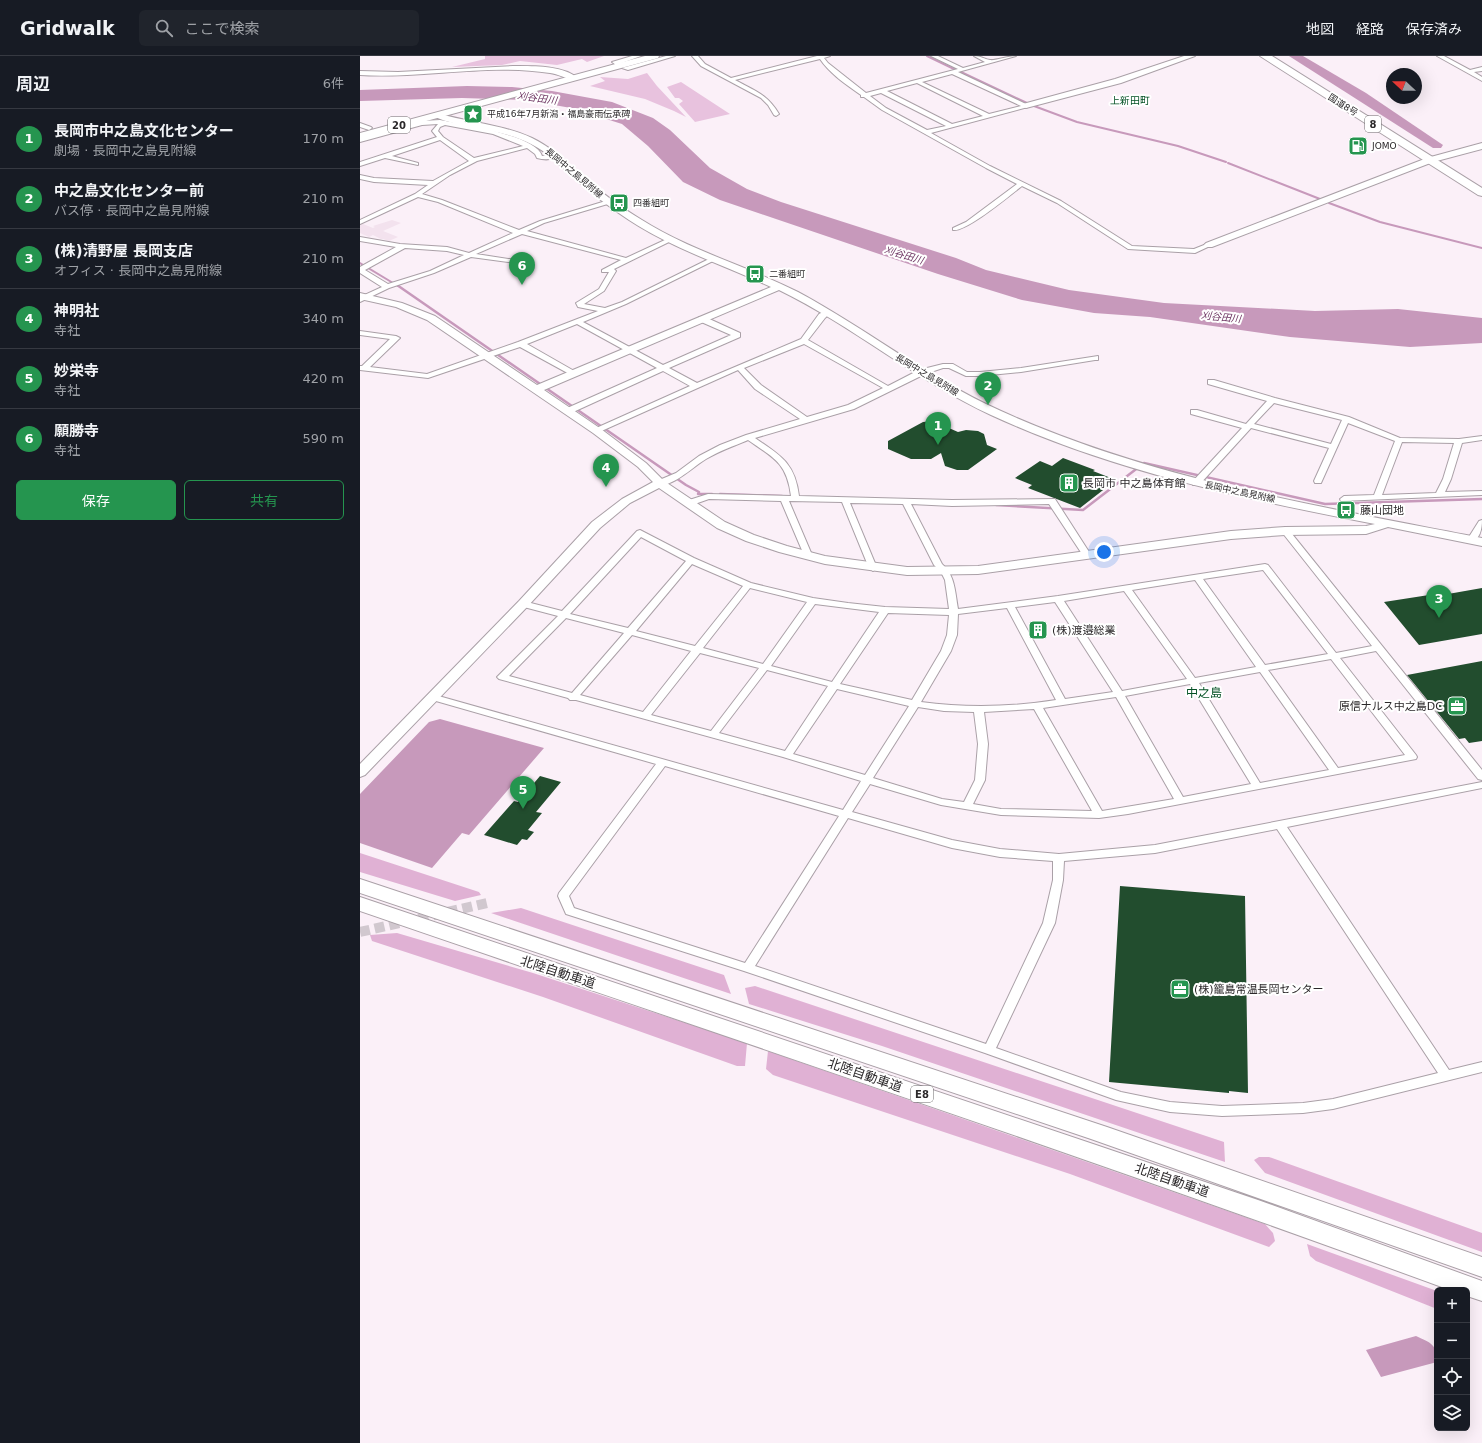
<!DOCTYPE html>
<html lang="ja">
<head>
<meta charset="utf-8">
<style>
  :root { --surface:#171b24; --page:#20242c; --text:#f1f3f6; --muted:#9ea1a6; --line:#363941; --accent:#25954f }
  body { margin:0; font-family:"DejaVu Sans","Noto Sans JP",sans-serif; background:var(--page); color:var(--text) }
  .controls { position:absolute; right:12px; bottom:12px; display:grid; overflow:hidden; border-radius:6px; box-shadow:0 4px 16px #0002 }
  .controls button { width:36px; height:36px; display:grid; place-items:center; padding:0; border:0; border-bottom:1px solid var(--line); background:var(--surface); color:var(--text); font:20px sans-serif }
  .compass { position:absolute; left:1026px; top:12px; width:36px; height:36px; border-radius:50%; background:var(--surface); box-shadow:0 4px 16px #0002; rotate:292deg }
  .you { position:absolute; left:744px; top:496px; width:14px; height:14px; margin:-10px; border:3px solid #fff; border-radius:50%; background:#1a73e8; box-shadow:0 0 0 6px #1a73e833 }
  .badge { display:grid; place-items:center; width:26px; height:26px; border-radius:50%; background:var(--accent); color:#fff; font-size:13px; font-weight:700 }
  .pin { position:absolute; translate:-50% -33px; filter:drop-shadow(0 1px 2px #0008) }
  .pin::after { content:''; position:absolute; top:21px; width:14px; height:12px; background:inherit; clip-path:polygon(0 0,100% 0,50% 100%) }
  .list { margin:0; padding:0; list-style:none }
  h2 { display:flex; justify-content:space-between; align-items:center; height:52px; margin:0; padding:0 16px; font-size:17px }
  h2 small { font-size:13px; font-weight:400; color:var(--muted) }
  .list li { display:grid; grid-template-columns:26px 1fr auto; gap:12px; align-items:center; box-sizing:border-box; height:60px; padding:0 16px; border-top:1px solid var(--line) }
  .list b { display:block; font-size:15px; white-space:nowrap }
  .list p { margin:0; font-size:13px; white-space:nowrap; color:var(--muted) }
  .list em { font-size:13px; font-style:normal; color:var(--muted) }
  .actions { display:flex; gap:8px; padding:12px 16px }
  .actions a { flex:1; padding:9px 0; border:1px solid var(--accent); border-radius:6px; text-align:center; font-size:14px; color:var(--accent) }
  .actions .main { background:var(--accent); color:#fff }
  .icon { flex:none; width:22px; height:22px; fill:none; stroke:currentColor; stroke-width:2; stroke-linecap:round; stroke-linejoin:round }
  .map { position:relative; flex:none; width:1122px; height:1387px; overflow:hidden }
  header { display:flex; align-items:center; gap:24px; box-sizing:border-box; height:56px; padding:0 20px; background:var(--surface); border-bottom:1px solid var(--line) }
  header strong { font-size:19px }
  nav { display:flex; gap:22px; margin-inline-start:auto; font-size:14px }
  .search { width:280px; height:36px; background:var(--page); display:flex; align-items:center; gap:10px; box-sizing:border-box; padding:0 14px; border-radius:6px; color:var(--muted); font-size:15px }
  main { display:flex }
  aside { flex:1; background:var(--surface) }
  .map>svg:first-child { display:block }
  .built { fill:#f3e2ee }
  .green { fill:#e8c2de }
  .forest { fill:#e0b1d4 }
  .water { fill:#c799bb }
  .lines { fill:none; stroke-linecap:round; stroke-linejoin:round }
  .stream-far1 { stroke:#c799bb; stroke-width:2 }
  .stream { stroke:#c799bb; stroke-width:2.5 }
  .river { fill:#c799bb; fill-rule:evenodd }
  .building { fill:#224d2e }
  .street-tunnel { stroke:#d1c8cf; stroke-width:10; stroke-dasharray:10 5; stroke-linecap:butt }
  .street-casing { stroke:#aaa0a7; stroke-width:2 }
  .secondary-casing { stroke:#aaa0a7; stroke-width:2 }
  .primary-casing { stroke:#aaa0a7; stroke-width:2 }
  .highway-casing { stroke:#aaa0a7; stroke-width:2 }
  .street { fill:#fff; fill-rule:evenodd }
  .secondary { fill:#fff; fill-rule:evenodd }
  .primary { fill:#fff; fill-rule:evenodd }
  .highway { fill:#fff; fill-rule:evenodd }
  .labels { text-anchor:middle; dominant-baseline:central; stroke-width:4; stroke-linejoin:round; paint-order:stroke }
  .far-street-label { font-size:9px; fill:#2b282a; stroke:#fff }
  .far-poi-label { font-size:9px; fill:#2b282a; stroke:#fff; text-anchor:start }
  .far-water-label { font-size:10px; font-style:italic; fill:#6d3562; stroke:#fff }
  .far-neighbourhood-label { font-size:10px; fill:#045125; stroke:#fff }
  .shield { fill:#fff; stroke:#6b686a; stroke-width:1 }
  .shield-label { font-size:10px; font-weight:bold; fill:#2b282a }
  .poi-label { font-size:11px; fill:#2b282a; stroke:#fff; text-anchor:start }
  .neighbourhood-label { font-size:12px; fill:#045125; stroke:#fff }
  .near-street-label { font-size:13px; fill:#2b282a; stroke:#fff }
</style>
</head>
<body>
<header>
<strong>Gridwalk</strong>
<div class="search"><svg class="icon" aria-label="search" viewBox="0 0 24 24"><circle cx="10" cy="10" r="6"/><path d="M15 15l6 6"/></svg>ここで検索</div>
<nav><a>地図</a><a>経路</a><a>保存済み</a></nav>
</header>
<main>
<aside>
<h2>周辺<small>6件</small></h2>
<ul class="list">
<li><span class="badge">1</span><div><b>長岡市中之島文化センター</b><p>劇場 · 長岡中之島見附線</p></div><em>170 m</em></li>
<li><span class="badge">2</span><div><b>中之島文化センター前</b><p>バス停 · 長岡中之島見附線</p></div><em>210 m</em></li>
<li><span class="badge">3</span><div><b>(株)清野屋 長岡支店</b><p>オフィス · 長岡中之島見附線</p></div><em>210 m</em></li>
<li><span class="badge">4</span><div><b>神明社</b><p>寺社</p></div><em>340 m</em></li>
<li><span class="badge">5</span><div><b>妙栄寺</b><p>寺社</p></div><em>420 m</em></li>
<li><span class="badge">6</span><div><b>願勝寺</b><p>寺社</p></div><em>590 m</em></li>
</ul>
<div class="actions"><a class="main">保存</a><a>共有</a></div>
</aside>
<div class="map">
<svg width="1122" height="1387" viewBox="0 0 1122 1387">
  <rect width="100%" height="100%" fill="#fbf0f8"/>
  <path class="built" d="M32,164L41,167L23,175L38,181L29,185L23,183H21L13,179L9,181L0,177V169L3,168L13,172L15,171L13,170Z"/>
  <path class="green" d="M125,0H244L227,6L222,3L197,9L160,5L142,9L92,11L125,3Z
    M287,17L297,30L326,61L314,55L285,43L230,30L245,25L240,21L268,23Z
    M321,26L370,58L335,66L319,48L323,45L319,42H315L307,31Z"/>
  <path class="forest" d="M0,797L119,836L121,839L95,845L0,816Z
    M161,852L364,919L371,938L131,857Z
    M37,877L173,917L387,987L385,1010H377L183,941L12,885L10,879Z
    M395,930L864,1086L865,1106L522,990L389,948L385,932Z
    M408,995L905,1168L913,1177L915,1185L909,1191L710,1118L413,1019L406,1013Z
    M899,1101H909L1122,1177V1196L905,1117L894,1104Z
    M947,1188L1077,1235V1253L956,1205L950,1200Z"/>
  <path class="water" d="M107,30L152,31L192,35L252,46L293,62L310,74L350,112L387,133L421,146L596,202L626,214L709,234L804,247L955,255L1038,253L1122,262V287L1050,291L930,281L790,261L734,257L662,244L578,218L360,144L323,126L288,90L262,68L211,52L166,44L102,42L0,45V34Z
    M80,663L184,692L109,779L102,777L72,812L0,787V738L69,666Z
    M1056,1280C1071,1287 1077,1288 1077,1306L1021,1321L1006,1294Z"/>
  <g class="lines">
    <path class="stream-far1" d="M567,0L594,13
      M601,16L667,47
      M674,50L717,66L818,90L866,106
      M868,107L960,143
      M969,147L1020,166L1122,192
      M0,207L38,230"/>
    <path class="stream" d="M37,229L326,429L339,436L338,438H352
      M360,438L422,440
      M636,449L723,454L784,407L965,448L1122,443"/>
    <path class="river" d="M929,0H943L1006,37L1083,89L1081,92H1073Z"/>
  </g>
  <path class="building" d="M573,365L598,376L606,374L618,375L624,378L627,389L637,393L608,414H597L585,410L581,397L571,403H551L528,393V385L563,366Z
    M703,402L735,414L733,415L756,424L720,452L668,432L672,429L655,422L680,405L692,410Z
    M1122,532V578L1059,589L1024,546L1069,539L1071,541Z
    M681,569L686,577L675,580L669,571Z
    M1122,605V685L1109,687L1105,682L1099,683L1047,619Z
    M180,720L201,726L176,756L182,757L168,774L174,776L167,784L162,783L157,789L124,779L154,745L158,746Z
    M760,830L885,840L888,1037L869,1035V1037L749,1026Z"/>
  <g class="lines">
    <path class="street-tunnel" d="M0,876L127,847"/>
    <defs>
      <path id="street" d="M272,0H281L256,9L252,6Z
        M306,0H315L268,14L262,12Z
        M332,0H338L345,8L371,22L457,0H470L464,2L468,7L506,37L598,13L571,0H578L603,12L625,6L614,0C621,0 624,3 630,4C635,5 648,0 656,0L598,16L668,49V51L571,77L630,110L701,145L772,190L834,193L849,187L852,189L835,197L768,193L697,147L662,130C649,140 606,176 593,174V172L606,166L657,128L626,112L522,54L504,41H501V39C487,29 470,18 460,3L375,24C395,35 407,38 419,58L416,60L414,59L408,49L401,42L341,10ZM592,18L661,50L629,58L562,26ZM557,27L623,60L592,68L527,35ZM521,37L586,70L567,74L526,52L510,40Z
        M1077,0H1084L1110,14L1122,11V15L1114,16L1122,21V25Z
        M80,64C100,68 176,79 182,100L195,98L198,100C192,104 184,104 177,102L175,98L167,92L117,105L90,119L62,138L82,144L159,174L180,165L249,144L251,145V147L184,167L167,175L266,202L307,183H311V185L254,213L256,215L244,235L224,248L245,252L262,246L351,202H355V204L266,248L223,266L303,309L371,279L339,265V261H345L380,277V281L309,312L337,327L441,283L459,258L467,254L471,256L465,262L448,284L528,330L559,314L583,308H593L607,316H620L661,312L738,300V304H735L661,316L620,320H606L589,312H583L565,318L494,353L395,382C421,400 435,407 439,440L592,444L695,443L731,499L730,501H724L689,448L592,450L551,448L582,508C595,519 595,536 598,553L698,540L905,508L908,509L976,597L1012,590L921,475L925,472L928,473L1122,714V724L1118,723L1016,595L980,602L1056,699L1057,701L1056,703L768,758L739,762L641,759L581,749L510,728L492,756L592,784L640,793L699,798L795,789L1122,726V732L927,771L1089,1014L1122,1006V1016L973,1053L943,1057L862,1060L810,1056L756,1044L625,997L384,915L206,858L198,840L199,837L296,708L69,643L67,641L69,639H75L483,754L501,725L423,701L216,644H210L208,642L139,623L137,621L198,560L160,550L158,548L160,546L163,545L202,555L277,475L280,474L334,502L391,527L453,542L488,547L525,551L589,553L585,524L581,516L574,509L543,448L490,447L517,512L513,515L509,512L482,446L429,445L452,499L448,502L444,499L421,445L349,443L332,449H326L325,447L326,445L348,438L431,440C427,407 414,402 388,384C374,390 359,395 346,403C334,410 312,432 297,429L296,427L297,425L316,417L339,400L360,389L386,379L440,363L395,333L378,314L237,377L233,375L234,373L330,330L303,315L211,357H205V353L297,312L217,268L167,288L216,316L217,318L213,320L160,291L68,322L0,314V310H2L30,283L0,279V275L36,280L40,282L10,311L67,318L158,286L238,255L218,251L216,247L239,233L249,216H242V214L261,204L162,178L116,198L162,205L165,207L164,208L111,201L74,217L29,232L0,246V241L22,231L0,217V211L36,191L0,185V181L40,188L87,191L109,197L153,177L78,146L58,141L0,168V164L55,138L68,129L14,126L0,123V119L14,122L73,125L109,105L80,84L32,100L58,107V109L25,102L0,110V106L77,81L72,75L78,68L62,69L0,86V82L62,65ZM85,69L133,78L163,90L114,102L83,81L78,75L80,71ZM45,192L87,195L104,199L70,215L28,228L5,214ZM444,288L523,332L488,349L447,361L401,329L384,312ZM281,481L326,505L268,572L210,558ZM332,508L383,530L335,590L276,575ZM903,514L968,598L905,609L843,523ZM835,524L896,611L835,622L772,534ZM390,532L447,546L403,608L343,592ZM764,535L827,623L762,635L704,545ZM695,546L753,636L705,643L655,551ZM455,548L519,556L472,626L411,610ZM647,552L696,644C652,651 606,652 561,646L591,595L597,579L598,558ZM528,557L589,559L587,579L581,595L552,644L480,628ZM206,562L264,577L212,637L149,620ZM272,579L331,595L283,656L220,639ZM340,597L399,612L351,675L291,659ZM971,603L1045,699L978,712L908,614ZM407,614L468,630L425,695L359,677ZM900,616L969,714L900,727L839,627ZM830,628L891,728L823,741L765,640ZM477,633L549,650L505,719L433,698ZM756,641L814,743L742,755L683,652ZM558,651L584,655L614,656L618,688L615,724L604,746L582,743L513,722ZM674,653L732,755L641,753L613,748L625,724L628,688L624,656ZM305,710L479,760L385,907L214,852L209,840ZM488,762L592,792L640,801L693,805V824L683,867L626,988L395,910ZM917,773L1078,1017L973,1043L943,1047L862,1050L810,1046L761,1036L636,992L695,867L703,824L704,805L795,797Z
        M0,67L11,71L12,72L9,74L0,71Z
        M848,324H854L915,342L989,361L1040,382L1099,383L1122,380V384L1102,387L1091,423L1085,436L1122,435V439L981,445L980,443L984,440L1014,439L1035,385L988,367L961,427H955L954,425L969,392L891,372L839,429H833L832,427L833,425L882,372L831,358V354H837L886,368L907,345L848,328ZM914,347L982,364L971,388L894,368ZM1042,386L1094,387L1083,423L1076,437L1022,439Z
        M1122,464C1122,473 1120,483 1111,487L1108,486L1107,484L1119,465Z"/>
      <path id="secondary" d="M824,0H835L761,27L666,52L662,50L663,48L755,23Z
        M153,10C170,10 204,9 217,22L213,24C205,22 198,18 190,17C127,7 63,23 0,19V15L38,16Z
        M75,57H78C109,67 142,68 172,82C191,91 206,106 222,120C241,136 260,151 282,164C331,195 387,210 438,236C507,273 569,323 641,355C793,424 959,450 1122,482V490L1028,471L1006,478L925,479L871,483L618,518L547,519L465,508L419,496L386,485L357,472L299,432L270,447L240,472L167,551L5,719L0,721V708L159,545L232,466L262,443L293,426L278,411L233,377L67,264L36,251L0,243V237L42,247L75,260L177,329L411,231C364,209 313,193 269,164C249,151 231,137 214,122C200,109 187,96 171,88C141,72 106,74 75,61ZM419,234C493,270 557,325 631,359C752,415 884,443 1015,468L1006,470L925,471L871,475L618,510L547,511L465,500L427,490L394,479L365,466L304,425L286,407L241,373L184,334Z
        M1122,87V93L1073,106L852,191H846L844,189L846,187L1067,102Z"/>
      <path id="primary" d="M285,0H299L298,2L0,83V77Z"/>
      <path id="highway" d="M900,0H912L1122,132V140L1118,139Z
        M0,823L747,1071L1122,1201V1221L731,1083L0,837Z
        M0,841L739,1090L898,1144L1122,1225V1245L1107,1240V1234H1090C729,1102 364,980 0,855Z"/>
    </defs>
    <use href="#street" class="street-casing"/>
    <use href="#secondary" class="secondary-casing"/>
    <use href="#primary" class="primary-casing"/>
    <use href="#highway" class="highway-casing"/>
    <use href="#street" class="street"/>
    <use href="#secondary" class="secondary"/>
    <use href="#primary" class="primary"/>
    <use href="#highway" class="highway"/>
  </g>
  <defs>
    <symbol id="sight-square" viewBox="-11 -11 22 22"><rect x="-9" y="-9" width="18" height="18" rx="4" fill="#25954f" stroke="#fff"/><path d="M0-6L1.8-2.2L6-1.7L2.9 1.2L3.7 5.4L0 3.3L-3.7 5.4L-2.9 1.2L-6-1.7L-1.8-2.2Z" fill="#fff"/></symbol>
    <symbol id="fuel-square" viewBox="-11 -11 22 22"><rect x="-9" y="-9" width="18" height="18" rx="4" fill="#25954f" stroke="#fff"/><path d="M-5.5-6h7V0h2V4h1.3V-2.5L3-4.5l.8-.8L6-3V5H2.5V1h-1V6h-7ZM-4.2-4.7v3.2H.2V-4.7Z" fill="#fff"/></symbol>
    <symbol id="bus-square" viewBox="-11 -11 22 22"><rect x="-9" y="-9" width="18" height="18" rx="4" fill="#25954f" stroke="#fff"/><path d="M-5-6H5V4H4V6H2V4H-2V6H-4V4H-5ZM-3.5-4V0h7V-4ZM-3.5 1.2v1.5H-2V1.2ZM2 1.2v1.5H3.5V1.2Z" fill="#fff"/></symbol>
    <symbol id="building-square" viewBox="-11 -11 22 22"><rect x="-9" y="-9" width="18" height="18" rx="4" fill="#25954f" stroke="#fff"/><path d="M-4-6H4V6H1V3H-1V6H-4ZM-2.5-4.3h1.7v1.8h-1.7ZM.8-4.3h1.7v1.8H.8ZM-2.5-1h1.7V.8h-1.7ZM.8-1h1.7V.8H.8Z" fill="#fff"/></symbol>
    <symbol id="office-square" viewBox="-11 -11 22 22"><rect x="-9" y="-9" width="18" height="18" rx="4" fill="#25954f" stroke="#fff"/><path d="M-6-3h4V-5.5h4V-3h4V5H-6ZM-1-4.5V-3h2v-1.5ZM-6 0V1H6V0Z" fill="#fff"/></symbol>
  </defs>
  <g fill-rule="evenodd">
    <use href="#sight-square" x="102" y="47" width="22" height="22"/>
    <use href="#fuel-square" x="987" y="79" width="22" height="22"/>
    <use href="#bus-square" x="248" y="136" width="22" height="22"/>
    <use href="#bus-square" x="384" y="207" width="22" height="22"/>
    <use href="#building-square" x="698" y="416" width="22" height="22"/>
    <use href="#bus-square" x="975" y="443" width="22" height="22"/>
    <use href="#building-square" x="667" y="563" width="22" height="22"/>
    <use href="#office-square" x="1086" y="639" width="22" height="22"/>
    <use href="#office-square" x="809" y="922" width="22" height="22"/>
  </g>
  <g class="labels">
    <g class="far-street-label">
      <text transform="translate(983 49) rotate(32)">国道8号</text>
      <text transform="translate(214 117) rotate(40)">長岡中之島見附線</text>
      <text transform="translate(567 319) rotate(31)">長岡中之島見附線</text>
      <text transform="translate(880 436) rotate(12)">長岡中之島見附線</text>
    </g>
    <g class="far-poi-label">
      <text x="127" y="58">平成16年7月新潟・福島豪雨伝承碑</text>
      <text x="1012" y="90">JOMO</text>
      <text x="273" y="147">四番組町</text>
      <text x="409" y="218">二番組町</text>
    </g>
    <g class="far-water-label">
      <text transform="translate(177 42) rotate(8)">刈谷田川</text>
      <text transform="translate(544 199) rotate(17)">刈谷田川</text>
      <text transform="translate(861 261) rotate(6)">刈谷田川</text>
    </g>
    <g class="far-neighbourhood-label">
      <text x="770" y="44">上新田町</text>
    </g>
    <g class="shield">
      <rect x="1005" y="60" width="16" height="16" rx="3"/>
      <rect x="28" y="61" width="22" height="16" rx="3"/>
      <rect x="551" y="1030" width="22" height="16" rx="3"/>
    </g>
    <g class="shield-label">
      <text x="1013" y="68">8</text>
      <text x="39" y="69">20</text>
      <text x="562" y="1038">E8</text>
    </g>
    <g class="poi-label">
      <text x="723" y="427">長岡市 中之島体育館</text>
      <text x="1000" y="454">藤山団地</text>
      <text x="692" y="574">(株)渡邉総業</text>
      <text x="1083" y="650" text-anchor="end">原信ナルス中之島DC</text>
      <text x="834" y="933">(株)籠島常温長岡センター</text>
    </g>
    <g class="neighbourhood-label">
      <text x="844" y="637">中之島</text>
    </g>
    <g class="near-street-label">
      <text transform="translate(198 916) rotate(18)">北陸自動車道</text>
      <text transform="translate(505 1019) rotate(19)">北陸自動車道</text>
      <text transform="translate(812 1124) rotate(19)">北陸自動車道</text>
    </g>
  </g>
</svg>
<div class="controls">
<button>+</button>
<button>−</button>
<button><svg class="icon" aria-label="locate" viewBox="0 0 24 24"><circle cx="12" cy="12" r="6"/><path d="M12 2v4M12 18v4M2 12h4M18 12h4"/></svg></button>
<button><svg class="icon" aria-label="layers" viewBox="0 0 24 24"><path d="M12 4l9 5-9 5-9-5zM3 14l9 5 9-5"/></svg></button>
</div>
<svg class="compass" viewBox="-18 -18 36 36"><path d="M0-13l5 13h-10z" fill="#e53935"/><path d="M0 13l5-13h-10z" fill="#9ea1a6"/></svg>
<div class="you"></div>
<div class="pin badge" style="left:578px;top:389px">1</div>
<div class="pin badge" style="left:628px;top:349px">2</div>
<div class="pin badge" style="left:1079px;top:562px">3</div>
<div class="pin badge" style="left:246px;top:431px">4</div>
<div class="pin badge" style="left:163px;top:753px">5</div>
<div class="pin badge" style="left:162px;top:229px">6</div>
</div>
</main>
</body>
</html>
